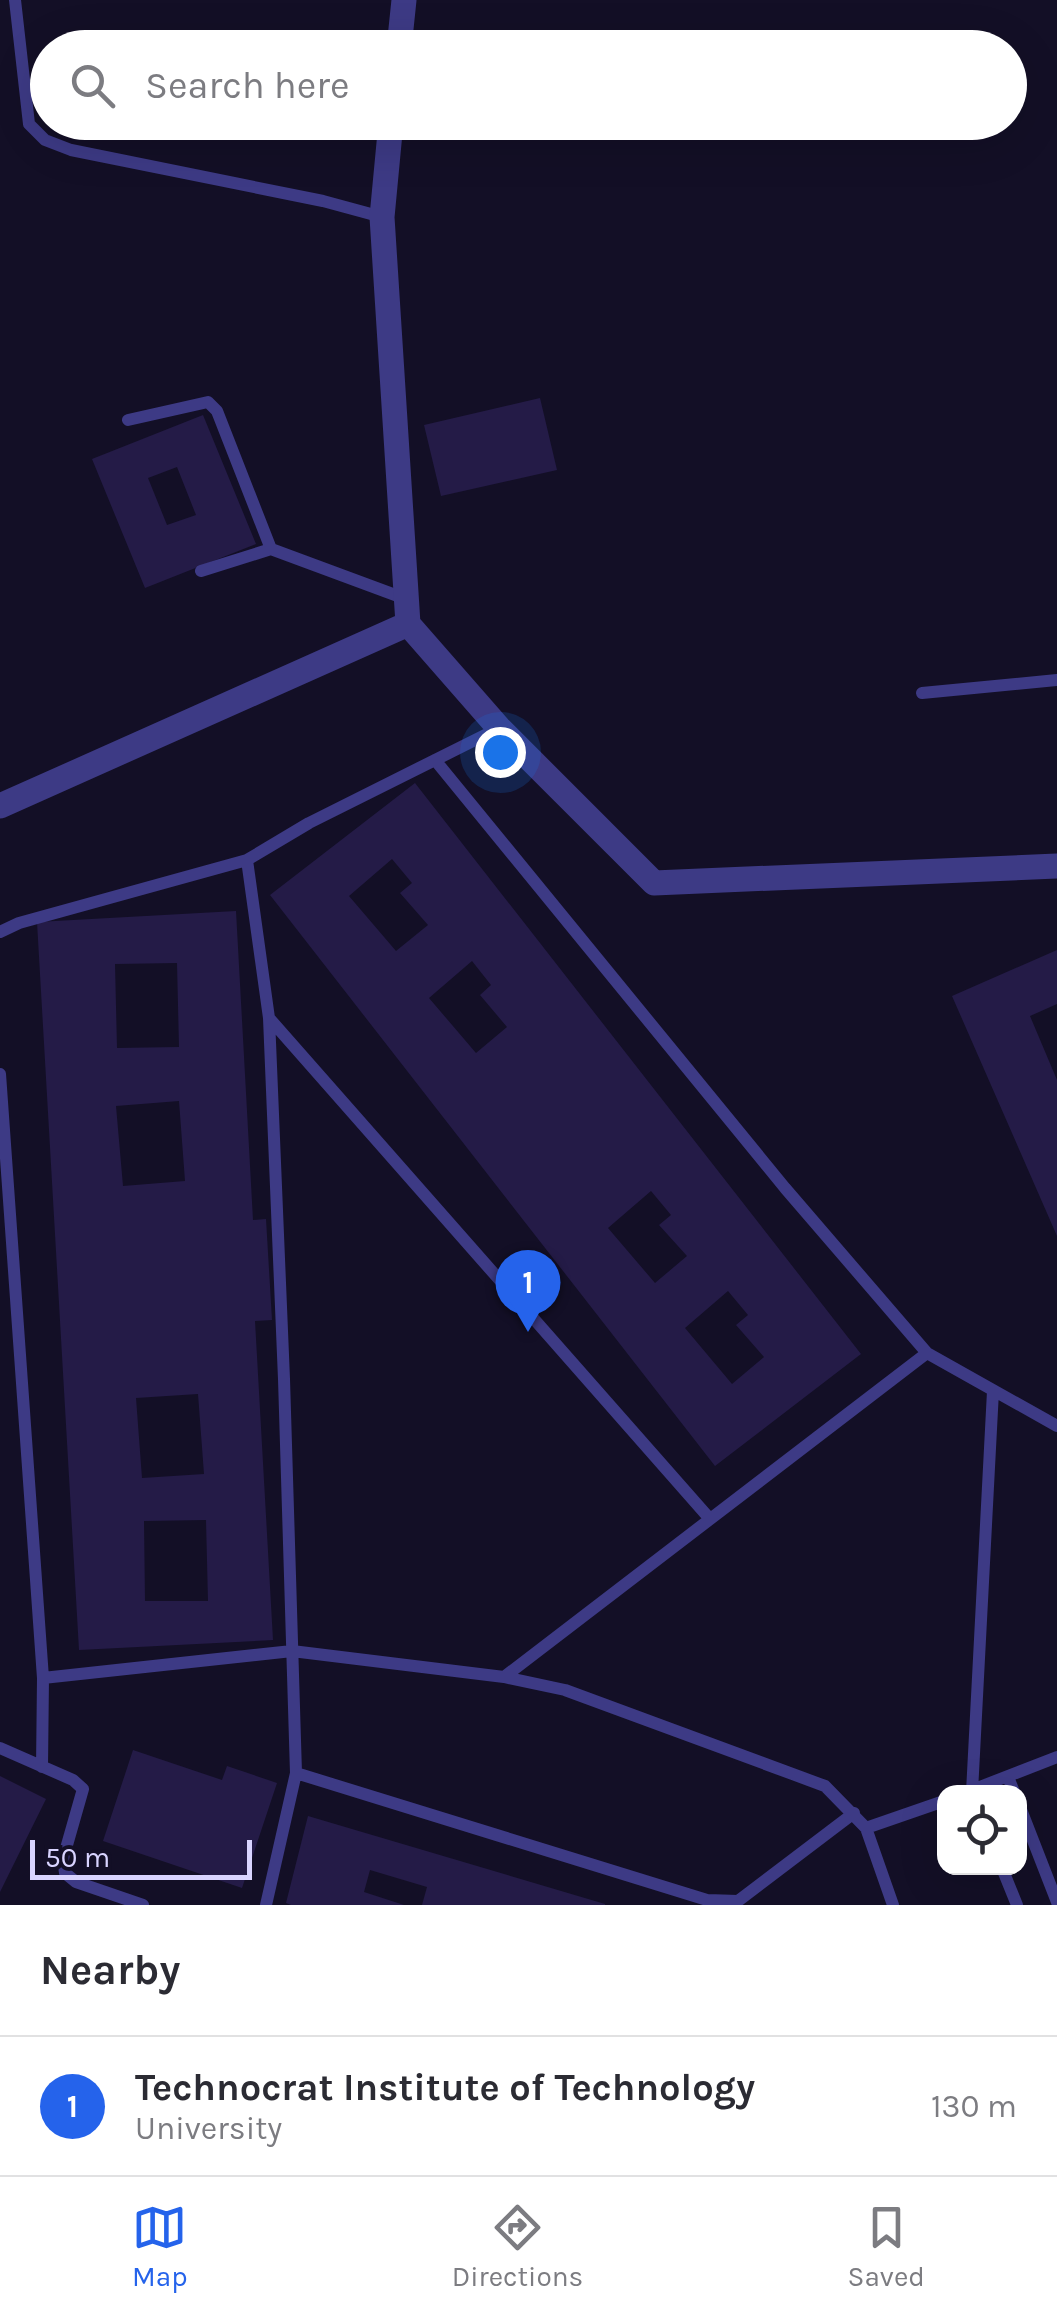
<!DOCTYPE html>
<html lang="en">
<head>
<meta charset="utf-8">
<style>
  :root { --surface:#fff; --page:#f2f2f3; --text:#2b2b33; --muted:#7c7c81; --line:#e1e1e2; --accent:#2563eb }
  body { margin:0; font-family:Karla,sans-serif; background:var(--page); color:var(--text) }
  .controls { position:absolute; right:30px; bottom:30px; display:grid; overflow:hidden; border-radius:20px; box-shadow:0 10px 40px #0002 }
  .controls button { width:90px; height:90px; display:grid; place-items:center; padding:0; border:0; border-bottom:2px solid var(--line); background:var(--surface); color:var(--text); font:50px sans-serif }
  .scale { position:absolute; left:30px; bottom:25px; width:222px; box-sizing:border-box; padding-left:10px; border:5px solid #d9d4ff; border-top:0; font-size:28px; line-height:35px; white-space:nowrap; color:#d9d4ff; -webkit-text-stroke:8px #130f26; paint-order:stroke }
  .you { position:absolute; left:500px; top:752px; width:35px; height:35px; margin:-25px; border:8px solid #fff; border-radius:50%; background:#1a73e8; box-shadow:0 0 0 15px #1a73e833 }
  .badge { display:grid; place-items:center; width:65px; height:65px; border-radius:50%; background:var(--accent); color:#fff; font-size:32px; font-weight:700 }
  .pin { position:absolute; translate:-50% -82px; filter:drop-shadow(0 2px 5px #0008) }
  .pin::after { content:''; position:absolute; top:52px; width:35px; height:30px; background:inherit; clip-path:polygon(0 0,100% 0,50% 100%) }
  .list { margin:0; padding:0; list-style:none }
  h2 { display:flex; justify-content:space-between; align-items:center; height:130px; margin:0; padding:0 40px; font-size:42px }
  h2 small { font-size:32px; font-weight:400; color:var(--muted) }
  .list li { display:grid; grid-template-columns:65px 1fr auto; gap:30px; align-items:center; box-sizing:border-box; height:140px; padding:0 40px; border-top:2px solid var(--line) }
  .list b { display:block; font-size:38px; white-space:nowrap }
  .list p { margin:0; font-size:32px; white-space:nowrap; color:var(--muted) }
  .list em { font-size:32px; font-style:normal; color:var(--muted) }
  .icon { flex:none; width:55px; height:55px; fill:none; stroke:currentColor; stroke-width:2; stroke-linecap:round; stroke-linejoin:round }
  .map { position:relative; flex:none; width:1057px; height:1905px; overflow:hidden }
  .search { position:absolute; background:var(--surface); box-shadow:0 10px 40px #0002; left:30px; right:30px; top:30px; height:110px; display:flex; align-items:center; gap:25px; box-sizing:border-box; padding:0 35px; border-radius:55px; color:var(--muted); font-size:38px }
  .sheet { height:270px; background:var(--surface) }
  nav { display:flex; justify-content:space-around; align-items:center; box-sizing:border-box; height:140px; border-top:2px solid var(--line); background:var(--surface); font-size:28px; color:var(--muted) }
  nav a { display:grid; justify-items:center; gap:5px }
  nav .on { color:var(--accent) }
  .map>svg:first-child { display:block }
  .building { fill:#241b47; fill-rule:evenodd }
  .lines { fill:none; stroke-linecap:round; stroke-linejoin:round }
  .lane { stroke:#3d3a85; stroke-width:12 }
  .street { stroke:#3d3a85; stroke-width:25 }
</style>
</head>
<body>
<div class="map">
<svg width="1057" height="1905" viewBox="0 0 1057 1905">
  <rect width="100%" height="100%" fill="#130f26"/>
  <path class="building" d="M540,398L557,470L441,496L424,425Z
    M203,415L256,544L145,588L92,459ZM177,467L196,515L167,525L148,478Z
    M415,783L861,1354L715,1466L270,895ZM392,859L412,883L400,893L428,925L396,951L349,896ZM472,961L491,985L480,995L507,1027L476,1053L429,998ZM651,1191L671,1215L659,1225L687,1256L655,1283L608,1228ZM728,1291L748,1315L736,1325L764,1357L732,1384L685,1328Z
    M236,911L253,1220L266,1219L272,1320L255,1321L273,1640L79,1650L37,922ZM177,963L179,1047L117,1048L115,964ZM179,1101L185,1181L123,1186L116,1106ZM198,1394L204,1474L142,1478L136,1398ZM206,1520L208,1601H145L144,1521Z
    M1057,950V1004L1030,1016L1057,1080V1236L952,996Z
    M133,1750L222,1780L227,1766L277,1783L242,1888L103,1841Z
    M0,1776L46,1799L0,1892Z
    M308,1816L605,1904V1905H422L427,1887L370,1870L364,1892L404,1905H291L286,1903Z"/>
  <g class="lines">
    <path class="lane" d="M15,0L29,124L45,140L71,150L323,201L382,217
      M128,420L208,402L217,411L271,549L406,599
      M201,571L271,549
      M922,693L1057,680
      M435,760L785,1188L927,1353L1057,1426
      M247,860L269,1018L284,1379L296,1773L266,1905
      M0,932L19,923L247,860L309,823L499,728
      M269,1018L710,1519
      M0,1074L43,1678L292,1651L504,1677L565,1690L825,1786L866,1828L893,1905
      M504,1677L927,1353
      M0,1748L73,1780L83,1789L63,1859L65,1873L76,1882L143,1905
      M42,1767L43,1678
      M296,1773L707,1900L738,1901L854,1813
      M1008,1777L1014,1792
      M967,1792L1057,1757
      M972,1792L993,1391
      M1020,1807L1057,1902
      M866,1828L944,1801
      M1002,1868L1017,1905"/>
    <path class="street" d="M399,48L404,0
      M391,122L382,217L408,624L499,728L654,883L1057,866
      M0,806L408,624"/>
  </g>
</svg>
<div class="controls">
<button><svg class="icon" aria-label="locate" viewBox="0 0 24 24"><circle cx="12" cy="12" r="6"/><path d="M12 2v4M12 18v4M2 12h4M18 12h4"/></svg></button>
</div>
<div class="scale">50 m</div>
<div class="you"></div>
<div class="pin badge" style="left:528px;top:1332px">1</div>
<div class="search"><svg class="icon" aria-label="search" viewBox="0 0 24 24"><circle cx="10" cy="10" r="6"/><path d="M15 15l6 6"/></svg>Search here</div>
</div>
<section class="sheet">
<h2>Nearby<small></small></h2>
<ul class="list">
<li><span class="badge">1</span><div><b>Technocrat Institute of Technology</b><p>University</p></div><em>130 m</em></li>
</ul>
</section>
<nav>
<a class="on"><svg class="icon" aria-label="map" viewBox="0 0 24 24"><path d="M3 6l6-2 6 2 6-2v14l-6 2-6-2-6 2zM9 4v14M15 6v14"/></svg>Map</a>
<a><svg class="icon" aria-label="directions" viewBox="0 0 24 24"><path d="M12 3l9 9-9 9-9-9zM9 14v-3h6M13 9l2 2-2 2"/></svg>Directions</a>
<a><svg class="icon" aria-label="saved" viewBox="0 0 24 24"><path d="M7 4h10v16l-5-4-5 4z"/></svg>Saved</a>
</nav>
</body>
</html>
